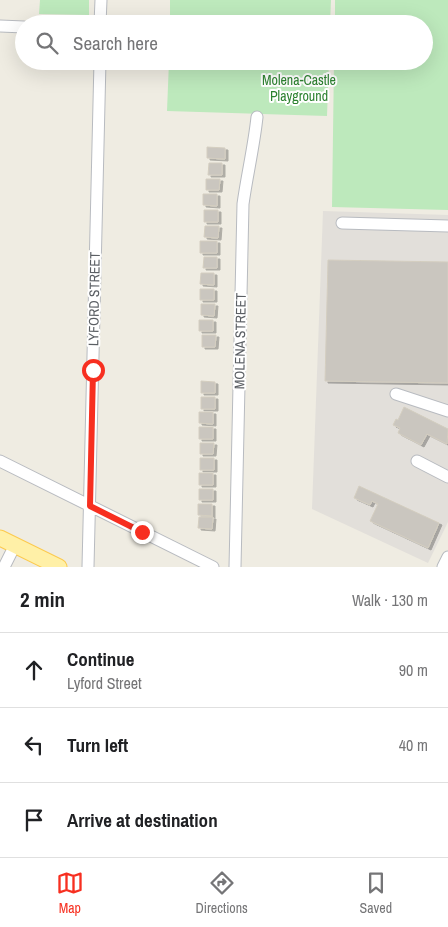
<!DOCTYPE html>
<html lang="en">
<head>
<meta charset="utf-8">
<style>
  :root { --surface:#fff; --page:#f6f6f6; --text:#202124; --muted:#757577; --line:#e0e0e0; --accent:#f72f20 }
  body { margin:0; font-family:"Archivo Narrow",sans-serif; background:var(--page); color:var(--text) }
  .stop { position:absolute; width:15px; height:15px; margin:-11px; border:4px solid #f72f20; border-radius:50%; background:#fff }
  .stop.end { background:#f72f20; border-color:#fff; box-shadow:0 1px 5px #0008 }
  .list { margin:0; padding:0; list-style:none }
  h2 { display:flex; justify-content:space-between; align-items:center; height:65px; margin:0; padding:0 20px; font-size:21px }
  h2 small { font-size:16px; font-weight:400; color:var(--muted) }
  .list li { display:grid; grid-template-columns:32px 1fr auto; gap:15px; align-items:center; box-sizing:border-box; height:75px; padding:0 20px; border-top:1px solid var(--line) }
  .list b { display:block; font-size:19px; white-space:nowrap }
  .list p { margin:0; font-size:16px; white-space:nowrap; color:var(--muted) }
  .list em { font-size:16px; font-style:normal; color:var(--muted) }
  .icon { flex:none; width:28px; height:28px; fill:none; stroke:currentColor; stroke-width:2; stroke-linecap:round; stroke-linejoin:round }
  .map { position:relative; flex:none; width:448px; height:567px; overflow:hidden }
  .search { position:absolute; background:var(--surface); box-shadow:0 5px 20px #0002; left:15px; right:15px; top:15px; height:55px; display:flex; align-items:center; gap:12px; box-sizing:border-box; padding:0 18px; border-radius:28px; color:var(--muted); font-size:19px }
  .sheet { height:290px; background:var(--surface) }
  nav { display:flex; justify-content:space-around; align-items:center; box-sizing:border-box; height:70px; border-top:1px solid var(--line); background:var(--surface); font-size:14px; color:var(--muted) }
  nav a { display:grid; justify-items:center; gap:2px }
  nav .on { color:var(--accent) }
  .map>svg:first-child { display:block }
  .industrial { fill:#e2dfda }
  .green { fill:#bde9bc }
  .building { fill:#cac6bf; stroke:#d4cec0; filter:url(#shadow) }
  .lines { fill:none; stroke-linecap:round; stroke-linejoin:round }
  .minor-casing { stroke:#b8bbc0; stroke-width:13 }
  .major-casing { stroke:#fcca4e; stroke-width:17 }
  .minor { stroke:#fff; stroke-width:11 }
  .major { stroke:#fff0a7; stroke-width:15 }
  .route { stroke:#f72f20; stroke-width:6 }
  .labels { text-anchor:middle; dominant-baseline:central; stroke-width:4; stroke-linejoin:round; paint-order:stroke }
  .park-label { font-size:14px; fill:#2d8230; stroke:#fff }
  .street-label { font-size:14px; fill:#5b5f64; stroke:#fff }
</style>
</head>
<body>
<div class="map">
<svg width="448" height="567" viewBox="0 0 448 567">
  <defs>
    <filter id="shadow"><feDropShadow dx="3" dy="2" stdDeviation="0" flood-color="#0004"/></filter>
  </defs>
  <rect width="100%" height="100%" fill="#efece2"/>
  <path class="industrial" d="M323,211L448,215V522L428,563L312,509Z"/>
  <path class="green" d="M40,0H89V15L39,14Z
    M170,0H331L330,24H170Z
    M335,0H448V210L332,207L334,61H424V24H335Z
    M169,61H329L327,116L167,111Z"/>
  <path class="building" d="M207,147L225,148V159L207,158Z
    M209,163H222V175H208Z
    M206,179H220L219,190H206Z
    M203,194H217V206L203,205Z
    M204,210H218V222H204Z
    M205,226H219L218,238L204,237Z
    M200,241H217V253H200Z
    M204,257H217V268H203Z
    M328,260L448,262V383L325,381Z
    M201,273H214V285L200,284Z
    M200,289H214V300H200Z
    M201,304H215L214,316L201,315Z
    M199,320H213V331H199Z
    M202,335H216L215,347H202Z
    M201,381L215,382V393H201Z
    M201,397H215V409H201Z
    M404,407L448,429L447,444L427,434L421,445L398,433L400,428L393,425L396,419L398,420Z
    M199,412H213V424L199,423Z
    M199,427H213V439H199Z
    M200,443H214L213,454H200Z
    M200,458H214V470H200Z
    M199,473H213V485H199Z
    M359,486L439,523L428,548L370,521L378,504L372,501L370,505L354,498Z
    M199,489H213V500H199Z
    M198,504H212V516L198,515Z
    M199,517H213L212,529L198,528Z"/>
  <g class="lines">
    <defs>
      <path id="minor" d="M100,24L101,0
        M0,26L24,27
        M342,223L448,226
        M396,394L448,411
        M0,461L213,567
        M417,461L448,477
        M4,567L15,545
        M88,567L100,61
        M235,567L243,204C247,175 254,146 257,117
        M443,567L448,557"/>
      <path id="major" d="M0,538L59,567"/>
    </defs>
    <use href="#minor" class="minor-casing"/>
    <use href="#major" class="major-casing"/>
    <use href="#minor" class="minor"/>
    <use href="#major" class="major"/>
  </g>
  <g class="lines">
    <path class="route" d="M93,370L90,506L142,532"/>
  </g>
  <g class="labels">
    <g class="park-label">
      <text x="299" y="80">Molena-Castle<tspan x="299" dy="16">Playground</tspan></text>
    </g>
    <g class="street-label">
      <text transform="translate(94 299) rotate(-89)">LYFORD STREET</text>
      <text transform="translate(240 341) rotate(-89)">MOLENA STREET</text>
    </g>
  </g>
</svg>
<div class="stop" style="left:93px;top:370px"></div>
<div class="stop end" style="left:142px;top:532px"></div>
<div class="search"><svg class="icon" aria-label="search" viewBox="0 0 24 24"><circle cx="10" cy="10" r="6"/><path d="M15 15l6 6"/></svg>Search here</div>
</div>
<section class="sheet">
<h2>2 min<small>Walk · 130 m</small></h2>
<ul class="list">
<li><svg class="icon" aria-label="ahead" viewBox="0 0 24 24"><path d="M12 20V5M6 11l6-6 6 6"/></svg><div><b>Continue</b><p>Lyford Street</p></div><em>90 m</em></li>
<li><svg class="icon" aria-label="left" viewBox="0 0 24 24"><path d="M17 20v-9H6M10 6l-5 5 5 5"/></svg><div><b>Turn left</b></div><em>40 m</em></li>
<li><svg class="icon" aria-label="arrive" viewBox="0 0 24 24"><path d="M6 21V4h12l-3 4 3 4H6"/></svg><div><b>Arrive at destination</b></div></li>
</ul>
</section>
<nav>
<a class="on"><svg class="icon" aria-label="map" viewBox="0 0 24 24"><path d="M3 6l6-2 6 2 6-2v14l-6 2-6-2-6 2zM9 4v14M15 6v14"/></svg>Map</a>
<a><svg class="icon" aria-label="directions" viewBox="0 0 24 24"><path d="M12 3l9 9-9 9-9-9zM9 14v-3h6M13 9l2 2-2 2"/></svg>Directions</a>
<a><svg class="icon" aria-label="saved" viewBox="0 0 24 24"><path d="M7 4h10v16l-5-4-5 4z"/></svg>Saved</a>
</nav>
</body>
</html>
